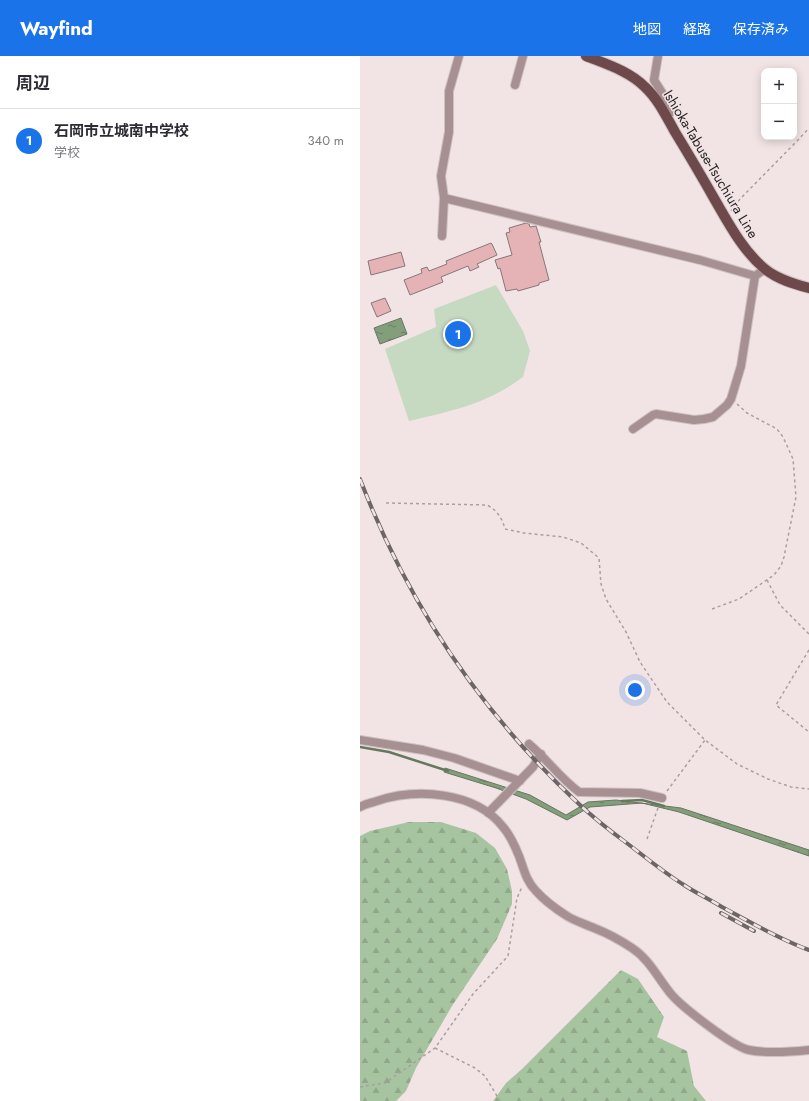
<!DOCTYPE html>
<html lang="ja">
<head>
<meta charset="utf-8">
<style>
  :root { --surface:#fff; --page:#f2f2f3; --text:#2b2b33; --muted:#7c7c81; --line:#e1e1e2; --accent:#1a73e8 }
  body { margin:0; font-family:Jost,"Noto Sans JP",sans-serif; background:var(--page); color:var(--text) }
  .controls { position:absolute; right:12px; top:12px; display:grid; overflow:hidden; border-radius:8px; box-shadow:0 2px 10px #0003 }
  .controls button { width:36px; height:36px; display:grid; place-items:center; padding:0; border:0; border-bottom:1px solid var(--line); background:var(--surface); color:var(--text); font:20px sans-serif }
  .you { position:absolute; left:275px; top:634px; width:14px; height:14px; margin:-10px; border:3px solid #fff; border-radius:50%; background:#1a73e8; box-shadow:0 0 0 6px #1a73e833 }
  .badge { display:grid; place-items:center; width:26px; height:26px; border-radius:50%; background:var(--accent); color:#fff; font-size:13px; font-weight:700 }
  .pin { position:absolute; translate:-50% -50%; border:2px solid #fff; box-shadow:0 1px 4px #0006 }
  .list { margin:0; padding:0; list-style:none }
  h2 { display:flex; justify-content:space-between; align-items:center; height:52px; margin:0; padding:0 16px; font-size:17px }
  h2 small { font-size:13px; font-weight:400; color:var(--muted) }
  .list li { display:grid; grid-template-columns:26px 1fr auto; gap:12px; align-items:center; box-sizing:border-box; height:64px; padding:0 16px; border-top:1px solid var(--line) }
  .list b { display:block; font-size:15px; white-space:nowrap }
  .list p { margin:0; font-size:13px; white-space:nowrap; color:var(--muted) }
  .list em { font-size:13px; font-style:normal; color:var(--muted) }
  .map { position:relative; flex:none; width:449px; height:1045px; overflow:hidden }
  header { display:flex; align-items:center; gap:24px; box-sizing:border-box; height:56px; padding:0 20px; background:var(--accent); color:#fff }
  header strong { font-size:19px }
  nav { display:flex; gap:22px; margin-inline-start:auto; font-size:14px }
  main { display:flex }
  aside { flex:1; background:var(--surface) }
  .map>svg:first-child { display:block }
  .grass { fill:#c6d9c1 }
  .forest { fill:url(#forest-firs) }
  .water { fill:url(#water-ripples); stroke:#66785f }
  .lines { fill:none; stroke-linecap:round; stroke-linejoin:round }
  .stream { stroke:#66785f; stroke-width:2.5 }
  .building { fill:#e5b2b6; stroke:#857879 }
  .minor-casing { stroke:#cdc1c1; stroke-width:10 }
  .major-casing { stroke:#cdc1c1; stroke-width:12 }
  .path { stroke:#aa9f9f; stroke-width:1.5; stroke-dasharray:3 3; stroke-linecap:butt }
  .minor { stroke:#a69092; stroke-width:8 }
  .major { stroke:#6d494c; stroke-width:10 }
  .rail-casing { stroke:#6d6566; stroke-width:4 }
  .rail { stroke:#f2e4e5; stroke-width:2.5; stroke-dasharray:8; stroke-linecap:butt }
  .labels { text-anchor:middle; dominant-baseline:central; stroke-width:3; stroke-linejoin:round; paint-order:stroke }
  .street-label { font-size:14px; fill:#241f1f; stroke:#f2e4e5 }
</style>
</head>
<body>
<header>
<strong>Wayfind</strong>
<nav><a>地図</a><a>経路</a><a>保存済み</a></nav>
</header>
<main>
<aside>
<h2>周辺<small></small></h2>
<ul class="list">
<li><span class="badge">1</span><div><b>石岡市立城南中学校</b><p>学校</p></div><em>340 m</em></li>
</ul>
</aside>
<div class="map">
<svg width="449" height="1045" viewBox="0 0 449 1045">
  <defs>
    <pattern id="forest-firs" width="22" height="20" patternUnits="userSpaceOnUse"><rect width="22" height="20" fill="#a7c4a0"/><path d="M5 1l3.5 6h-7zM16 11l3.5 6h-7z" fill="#90a889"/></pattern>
    <pattern id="water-ripples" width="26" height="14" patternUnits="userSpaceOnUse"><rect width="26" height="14" fill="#839e7b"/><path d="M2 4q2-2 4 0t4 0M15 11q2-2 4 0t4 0" fill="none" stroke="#6b8064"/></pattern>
  </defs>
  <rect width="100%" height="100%" fill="#f2e4e5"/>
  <path class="grass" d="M136,229L163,275L170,295L163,321C127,348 91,355 49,365L25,293L76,271L74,253Z"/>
  <path class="forest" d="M49,766H81L116,777L135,792L147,813L152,835V848L137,883L92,950L56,1012L46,1035L36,1045H0V780L10,775Z
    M261,914L278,923L304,961L297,981L327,995L334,1030L346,1045H133L146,1027L162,1013Z"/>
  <path class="water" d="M41,262L47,278L20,288L14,272Z
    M85,712L170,739L206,759L228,746L256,744L321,752L449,794V800L319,756L282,747L230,751L207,764L166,743L136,732L84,716Z"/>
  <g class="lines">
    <path class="stream" d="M0,691L29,696L88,715
      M262,745L282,744L304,750"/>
  </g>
  <path class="building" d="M166,167L169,168L170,171L176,170L181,186H179L189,224L179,227V229L158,235L157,233L146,235L140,212L138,213L135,204L152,199L146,177L150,176L149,172Z
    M131,187L132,188L137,199L117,208L119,211L110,215L108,210L81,221L83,226L50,239L44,224L62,217L61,213L67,211L69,215L87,208L86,205Z
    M41,196L45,210L11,219L8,205Z
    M25,242L31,255L17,261L11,247Z"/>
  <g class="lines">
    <defs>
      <path id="minor" d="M298,0L294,24L311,51L310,57L306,59
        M155,29L163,0
        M84,142L81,120L89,76V35L99,0
        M82,180L84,142L340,204L395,220L405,213
        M273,373L293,359L296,358L334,364L344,363L353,361L367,349L371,343L381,310L395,220
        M0,684L63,694L94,702L160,725
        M169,688C187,703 200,722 219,736L280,737L302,742
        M0,751C5,748 11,747 17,745C56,732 115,735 143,771C150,779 155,790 159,800C164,813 166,825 176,835C184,844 196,853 207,860C215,865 225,868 234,872C247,877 260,884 272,892C289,903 298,922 311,938C321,950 373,991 389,994C408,998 430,996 449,994
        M128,757L173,711L181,698"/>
      <path id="major" d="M226,0C246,8 269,15 285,31C298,43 306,60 315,76C329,99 342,121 355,144C369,168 383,195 405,213C417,223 434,228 449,232"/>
    </defs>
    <use href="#minor" class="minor-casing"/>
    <use href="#major" class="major-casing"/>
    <path class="path" d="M371,155L380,143L438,84L449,72
      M26,447L127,449C137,454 142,462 145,473L164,477L203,481L221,487L239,502L241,528L246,543L266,576L280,606L307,646L345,684L377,708L408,723L431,731L449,733
      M407,524L420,549L449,578
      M352,553L379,543L414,519L421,510L424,501L436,441L433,403L423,381L417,373L387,357L377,348
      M449,594L416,649L449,676
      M307,735L345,684
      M287,783L299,749
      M75,992L115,1012L125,1020L140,1045
      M0,1031L25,1027L75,992L113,938L148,900L157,842L162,831"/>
    <use href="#minor" class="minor"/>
    <use href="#major" class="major"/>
    <defs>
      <path id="rail" d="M0,423C48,548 122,658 220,749C234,762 249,774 264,785C284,800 303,816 324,829C336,837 349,843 362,851C390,866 419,883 449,894
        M361,857L394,875"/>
    </defs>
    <use href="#rail" class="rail-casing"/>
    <use href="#rail" class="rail"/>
  </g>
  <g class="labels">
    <g class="street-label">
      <text transform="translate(351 108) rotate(59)">Ishioka-Tabuse-Tsuchiura Line</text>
    </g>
  </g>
</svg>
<div class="controls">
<button>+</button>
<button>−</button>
</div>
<div class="you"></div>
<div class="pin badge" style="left:98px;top:278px">1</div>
</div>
</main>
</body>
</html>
